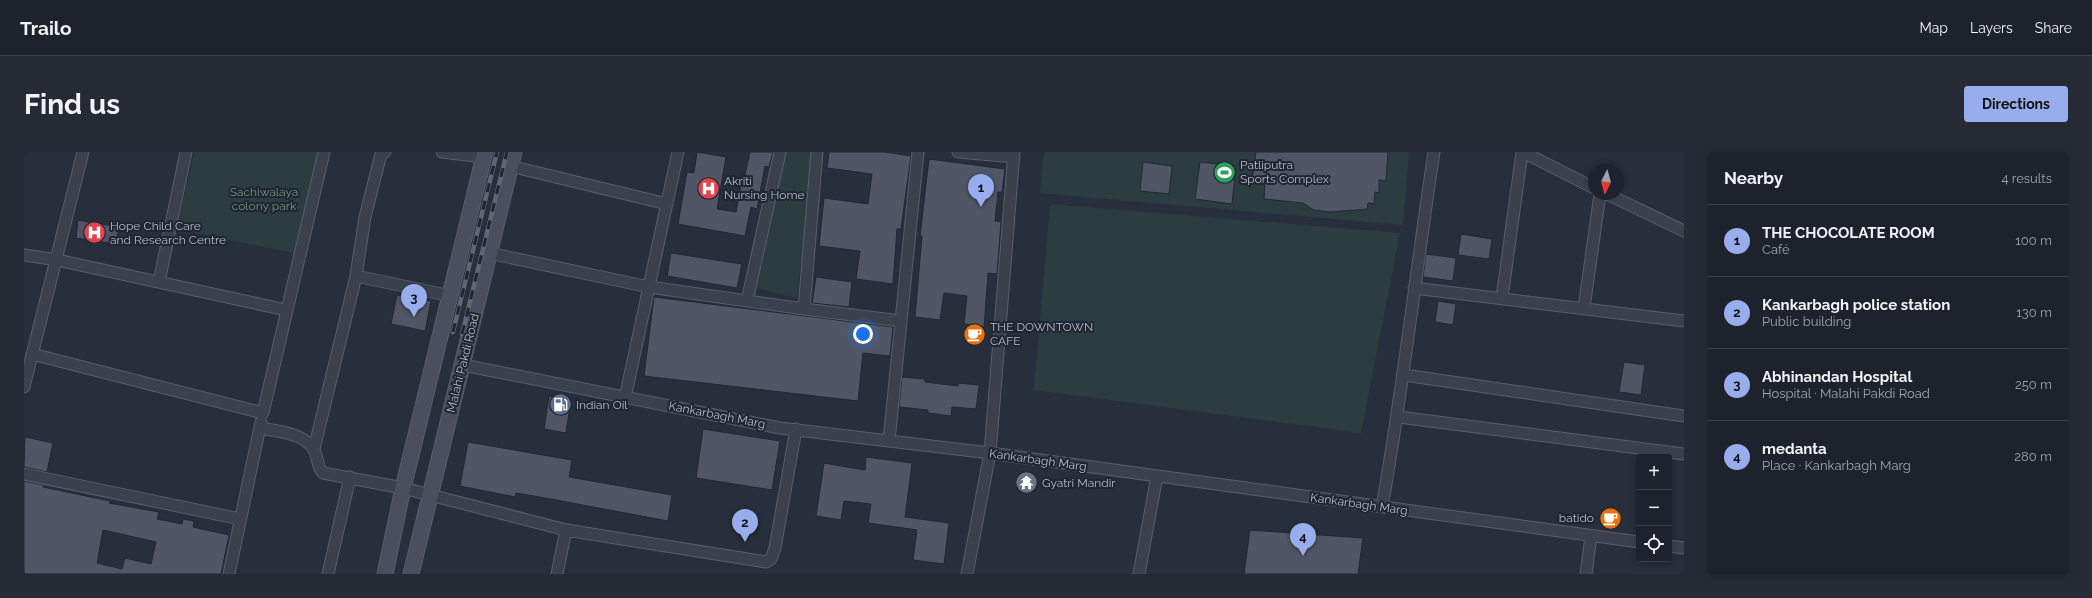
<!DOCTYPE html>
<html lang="en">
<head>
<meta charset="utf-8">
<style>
  :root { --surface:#1d222d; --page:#252a35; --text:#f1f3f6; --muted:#a0a4aa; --line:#3b3f49; --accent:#97aded }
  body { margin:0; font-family:Raleway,sans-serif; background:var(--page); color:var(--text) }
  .controls { position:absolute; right:12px; bottom:12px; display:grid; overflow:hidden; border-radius:4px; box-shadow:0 2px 6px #0003 }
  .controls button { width:36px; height:36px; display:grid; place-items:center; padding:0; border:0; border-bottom:1px solid var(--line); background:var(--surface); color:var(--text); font:20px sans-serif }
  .compass { position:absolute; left:1564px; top:12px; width:36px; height:36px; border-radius:50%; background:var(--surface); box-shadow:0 2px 6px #0003; rotate:186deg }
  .you { position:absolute; left:839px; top:182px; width:14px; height:14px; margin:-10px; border:3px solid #fff; border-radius:50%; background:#1a73e8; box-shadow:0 0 0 6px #1a73e833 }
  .badge { display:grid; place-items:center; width:26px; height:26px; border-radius:50%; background:var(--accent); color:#111; font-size:13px; font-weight:700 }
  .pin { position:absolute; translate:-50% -33px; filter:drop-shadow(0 1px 2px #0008) }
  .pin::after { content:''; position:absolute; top:21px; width:14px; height:12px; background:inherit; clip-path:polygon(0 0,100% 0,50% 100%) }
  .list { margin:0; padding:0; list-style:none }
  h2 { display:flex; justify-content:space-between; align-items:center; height:52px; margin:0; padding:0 16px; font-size:17px }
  h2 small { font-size:13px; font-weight:400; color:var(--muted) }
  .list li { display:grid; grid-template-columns:26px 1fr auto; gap:12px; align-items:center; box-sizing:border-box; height:72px; padding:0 16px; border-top:1px solid var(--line) }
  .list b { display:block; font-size:15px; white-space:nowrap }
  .list p { margin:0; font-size:13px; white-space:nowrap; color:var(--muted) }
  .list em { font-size:13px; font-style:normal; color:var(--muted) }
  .icon { flex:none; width:22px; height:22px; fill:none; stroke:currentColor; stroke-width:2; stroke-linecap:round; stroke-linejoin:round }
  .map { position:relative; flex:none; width:1660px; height:422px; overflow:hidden; border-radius:4px }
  header { display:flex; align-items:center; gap:24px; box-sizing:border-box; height:56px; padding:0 20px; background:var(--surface); border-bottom:1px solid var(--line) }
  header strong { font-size:19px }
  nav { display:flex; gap:22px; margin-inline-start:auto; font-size:14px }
  .intro { display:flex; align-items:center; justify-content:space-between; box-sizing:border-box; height:96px; padding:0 24px }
  h1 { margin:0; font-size:28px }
  .button { padding:10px 18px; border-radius:4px; background:var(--accent); color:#111; font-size:14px; font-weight:700 }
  main { display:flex; gap:24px; padding:0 24px }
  aside { flex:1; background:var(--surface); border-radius:4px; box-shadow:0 2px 6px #0003 }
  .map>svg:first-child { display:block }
  .green { fill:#2c3d41 }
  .building { fill:#515667; stroke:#222734; fill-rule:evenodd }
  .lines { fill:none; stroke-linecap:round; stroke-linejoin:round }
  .street-casing { stroke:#595e6b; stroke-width:13 }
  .secondary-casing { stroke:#595e6b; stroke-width:17 }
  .street { stroke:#3b404d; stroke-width:11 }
  .secondary { stroke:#4a4f5f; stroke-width:15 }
  .rail-casing { stroke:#606675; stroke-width:4.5 }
  .rail { stroke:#202532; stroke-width:3; stroke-dasharray:9; stroke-linecap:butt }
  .labels { text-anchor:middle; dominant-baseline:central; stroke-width:4; stroke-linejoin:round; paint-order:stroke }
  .poi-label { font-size:12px; fill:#b7bbc8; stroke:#202532; text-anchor:start }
  .park-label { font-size:12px; fill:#71967e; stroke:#202532 }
  .street-label { font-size:12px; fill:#b7bbc8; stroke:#202532 }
</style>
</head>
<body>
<header>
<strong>Trailo</strong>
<nav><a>Map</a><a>Layers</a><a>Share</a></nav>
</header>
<div class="intro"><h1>Find us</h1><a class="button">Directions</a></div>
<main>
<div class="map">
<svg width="1660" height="422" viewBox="0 0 1660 422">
  <rect width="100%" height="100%" fill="#272e3c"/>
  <path class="green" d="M170,0H300L275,102L153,77Z
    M762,0H789L773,146L733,136Z
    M1020,0H1385L1379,73L1016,41Z
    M1026,52L1376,81L1337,281L1010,238Z"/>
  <path class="building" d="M673,0L702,5L693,57L712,60L717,32H719L726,0H749L745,15L741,14L733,57L727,55L721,84L654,72L663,20L670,21Z
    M805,0H861L887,4L877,77H873L869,132L832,127L836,99L795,94L800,46L844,52L848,22L803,16Z
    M1232,0H1364L1362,29L1355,28V41L1351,40L1350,52L1344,51L1343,57L1306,60L1290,58L1279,51L1240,47L1241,30L1228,28Z
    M905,7L981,17L978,40H974L971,69L977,70L973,122L964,121L960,175L940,172L943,144L920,141L916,168L891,165L898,84H896Z
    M1119,10L1148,14L1145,42L1116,39Z
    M1176,10L1212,14L1208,52L1171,47Z
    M54,68L95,75L92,92L52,86Z
    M1437,82L1468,87L1465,107L1434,103Z
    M647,101L718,112L713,136L643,124Z
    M1402,102L1432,106L1429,129L1399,125Z
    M792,125L828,130L825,155L788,151Z
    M373,143L407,149L401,179L367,172Z
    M630,145L869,175L866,204L839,201L834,249L620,224Z
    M1414,149L1432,152L1429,173L1411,170Z
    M1600,210L1621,213L1617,243L1595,240Z
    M878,225L901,227V230L934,234V231L955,233L952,257L928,255L927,264L904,261V258L875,255Z
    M525,244L547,247L542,281L520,277Z
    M679,277L756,289L748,338L672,326Z
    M1,285L29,291L23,320L0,315Z
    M444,290L548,308L545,325L648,343L644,369L516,345L492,341L491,345L436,334Z
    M842,305L888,311L881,365L925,371L920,412L889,408L893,378L844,371L847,352L820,349L817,368L792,364L800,311L841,318Z
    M0,329L20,333L19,335L86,349L85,351L135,360L133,367L158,372L159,367L170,369L169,375L205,383L197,422H0ZM79,378L132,390L127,412L101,406L98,417L73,411Z
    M1226,378L1339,386L1334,422H1220Z"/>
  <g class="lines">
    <defs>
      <path id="street" d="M418,0L460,5
        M934,0L990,5
        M1499,0L1570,36
        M486,14L643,52
        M1583,42L1660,79
        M465,101L625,135L780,157L793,0
        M0,103L33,108L262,158
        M332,124L427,144
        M135,130L162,0
        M1390,136L1660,169
        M1478,146L1498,0
        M723,149L756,0
        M1560,156L1576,42
        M780,157L877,169
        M8,202L239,261L300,0
        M439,213L756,276L966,301L1615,390
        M1380,223L1660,264
        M0,235L59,0
        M601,246L654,0
        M1375,265L1660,302
        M236,276C252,279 281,281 290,298C294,305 293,315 299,321L379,336L542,378L742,410L747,407L751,396L772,277
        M865,289L894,0
        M290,297L332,124L341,65L357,2L361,0
        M0,322L216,367
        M1358,355C1379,237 1392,118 1410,0
        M1645,394L1660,396
        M205,422L237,270
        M304,422L326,325
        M533,422L542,378
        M943,422L966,301L990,0
        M1115,422L1133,324
        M1562,422L1567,384"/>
      <path id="secondary" d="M361,422L379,336L461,0
        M387,422L490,0"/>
    </defs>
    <use href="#street" class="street-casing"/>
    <use href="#secondary" class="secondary-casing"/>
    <use href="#street" class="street"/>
    <use href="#secondary" class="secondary"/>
    <defs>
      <path id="rail" d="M429,180L473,0
        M438,182L483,0"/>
    </defs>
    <use href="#rail" class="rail-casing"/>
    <use href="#rail" class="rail"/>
  </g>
  <defs>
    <symbol id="stadium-disc" viewBox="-11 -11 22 22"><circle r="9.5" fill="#2e9e5b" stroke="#202532"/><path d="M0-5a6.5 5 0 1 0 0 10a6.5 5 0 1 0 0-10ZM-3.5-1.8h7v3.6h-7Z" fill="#fff"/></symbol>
    <symbol id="hospital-disc" viewBox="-11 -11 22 22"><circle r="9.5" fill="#e0444e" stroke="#202532"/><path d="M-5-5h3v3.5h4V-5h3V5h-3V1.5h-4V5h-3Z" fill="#fff"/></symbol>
    <symbol id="cafe-disc" viewBox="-11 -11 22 22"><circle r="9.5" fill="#e8710a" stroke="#202532"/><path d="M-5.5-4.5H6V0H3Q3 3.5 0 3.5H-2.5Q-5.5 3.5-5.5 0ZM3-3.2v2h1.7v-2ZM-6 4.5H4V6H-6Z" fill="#fff"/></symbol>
    <symbol id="fuel-disc" viewBox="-11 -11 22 22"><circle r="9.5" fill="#5c6f8a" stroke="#202532"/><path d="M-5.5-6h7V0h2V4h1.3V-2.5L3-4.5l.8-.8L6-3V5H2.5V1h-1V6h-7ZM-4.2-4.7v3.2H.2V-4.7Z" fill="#fff"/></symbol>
    <symbol id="temple-disc" viewBox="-11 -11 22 22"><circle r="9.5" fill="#6b7280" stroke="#202532"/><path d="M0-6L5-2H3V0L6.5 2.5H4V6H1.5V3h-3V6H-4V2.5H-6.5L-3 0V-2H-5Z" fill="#fff"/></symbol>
  </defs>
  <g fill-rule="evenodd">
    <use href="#stadium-disc" x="1188" y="8" width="25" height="25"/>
    <use href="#hospital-disc" x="672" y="24" width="25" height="25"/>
    <use href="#hospital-disc" x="58" y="68" width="25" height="25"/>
    <use href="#cafe-disc" x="938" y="170" width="25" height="25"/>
    <use href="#fuel-disc" x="524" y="240" width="25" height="25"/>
    <use href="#temple-disc" x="990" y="318" width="25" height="25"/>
    <use href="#cafe-disc" x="1574" y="354" width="25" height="25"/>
  </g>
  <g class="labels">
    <g class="poi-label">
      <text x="1216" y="13">Patliputra<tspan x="1216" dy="14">Sports Complex</tspan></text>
      <text x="700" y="29">Akriti<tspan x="700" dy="14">Nursing Home</tspan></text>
      <text x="86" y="74">Hope Child Care<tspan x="86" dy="14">and Research Centre</tspan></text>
      <text x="966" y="175">THE DOWNTOWN<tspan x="966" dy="14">CAFE</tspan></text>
      <text x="552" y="253">Indian Oil</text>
      <text x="1018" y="331">Gyatri Mandir</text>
      <text x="1570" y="366" text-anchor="end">batido</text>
    </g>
    <g class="park-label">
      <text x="240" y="40">Sachiwalaya<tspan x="240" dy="14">colony park</tspan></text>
    </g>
    <g class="street-label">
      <text transform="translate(439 211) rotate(-76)">Malahi Pakdi Road</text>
      <text transform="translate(693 263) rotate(11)">Kankarbagh Marg</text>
      <text transform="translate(1014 308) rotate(8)">Kankarbagh Marg</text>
      <text transform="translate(1335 352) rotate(8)">Kankarbagh Marg</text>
    </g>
  </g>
</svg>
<div class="controls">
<button>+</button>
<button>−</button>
<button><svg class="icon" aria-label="locate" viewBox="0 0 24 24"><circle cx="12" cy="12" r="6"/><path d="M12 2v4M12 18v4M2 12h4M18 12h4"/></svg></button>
</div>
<svg class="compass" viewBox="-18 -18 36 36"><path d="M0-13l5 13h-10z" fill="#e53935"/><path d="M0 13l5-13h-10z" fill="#a0a4aa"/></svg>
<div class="you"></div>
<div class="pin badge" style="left:957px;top:55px">1</div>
<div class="pin badge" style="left:721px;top:390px">2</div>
<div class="pin badge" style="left:390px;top:165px">3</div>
<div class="pin badge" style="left:1279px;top:404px">4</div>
</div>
<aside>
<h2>Nearby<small>4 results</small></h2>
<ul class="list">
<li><span class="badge">1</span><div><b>THE CHOCOLATE ROOM</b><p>Café</p></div><em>100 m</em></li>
<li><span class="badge">2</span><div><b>Kankarbagh police station</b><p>Public building</p></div><em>130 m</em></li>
<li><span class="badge">3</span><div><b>Abhinandan Hospital</b><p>Hospital · Malahi Pakdi Road</p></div><em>250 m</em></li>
<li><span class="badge">4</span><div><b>medanta</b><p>Place · Kankarbagh Marg</p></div><em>280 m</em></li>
</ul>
</aside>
</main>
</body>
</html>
